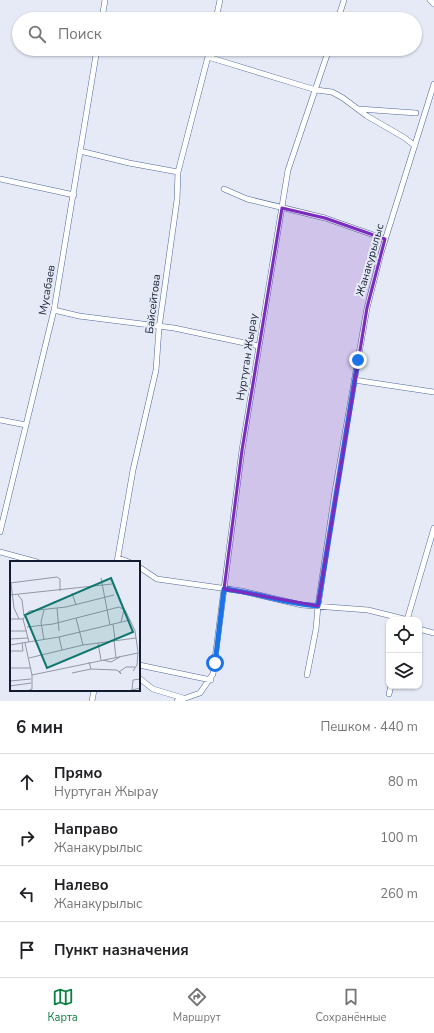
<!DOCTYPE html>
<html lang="ru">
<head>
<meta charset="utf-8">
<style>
  :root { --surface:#fff; --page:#f2f2f2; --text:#202124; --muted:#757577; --line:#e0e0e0; --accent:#0b8043 }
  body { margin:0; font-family:"Nunito Sans",sans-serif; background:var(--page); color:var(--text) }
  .controls { position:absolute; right:12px; bottom:12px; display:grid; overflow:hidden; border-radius:8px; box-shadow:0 1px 3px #0004 }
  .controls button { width:36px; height:36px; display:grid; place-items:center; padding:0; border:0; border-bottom:1px solid var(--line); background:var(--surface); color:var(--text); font:20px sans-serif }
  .stop { position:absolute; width:12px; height:12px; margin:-9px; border:3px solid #1a73e8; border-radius:50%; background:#fff }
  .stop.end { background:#1a73e8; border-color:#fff; box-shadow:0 1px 4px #0008 }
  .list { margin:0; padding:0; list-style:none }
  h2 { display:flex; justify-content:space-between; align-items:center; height:52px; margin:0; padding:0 16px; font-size:17px }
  h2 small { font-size:13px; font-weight:400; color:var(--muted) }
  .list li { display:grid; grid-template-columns:26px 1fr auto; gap:12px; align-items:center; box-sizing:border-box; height:56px; padding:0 16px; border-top:1px solid var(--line) }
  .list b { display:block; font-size:15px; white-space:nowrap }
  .list p { margin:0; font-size:13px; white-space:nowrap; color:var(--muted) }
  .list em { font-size:13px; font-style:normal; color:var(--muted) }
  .icon { flex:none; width:22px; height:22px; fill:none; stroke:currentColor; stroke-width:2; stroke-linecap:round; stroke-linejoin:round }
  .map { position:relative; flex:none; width:434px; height:701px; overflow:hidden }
  .search { position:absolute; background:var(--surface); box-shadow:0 1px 3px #0004; left:12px; right:12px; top:12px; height:44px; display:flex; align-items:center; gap:10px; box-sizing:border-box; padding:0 14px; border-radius:22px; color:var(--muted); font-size:15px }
  .sheet { height:276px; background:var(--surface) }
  nav { display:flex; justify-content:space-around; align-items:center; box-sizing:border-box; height:56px; border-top:1px solid var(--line); background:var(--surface); font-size:11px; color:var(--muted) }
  nav a { display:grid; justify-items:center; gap:2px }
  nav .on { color:var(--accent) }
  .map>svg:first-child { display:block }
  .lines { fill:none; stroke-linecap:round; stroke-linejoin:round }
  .street-casing { stroke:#506799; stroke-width:6 }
  .street { stroke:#fff; stroke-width:5 }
  .route { stroke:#1a73e8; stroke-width:5 }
  .marked { fill:#7b2cbf; fill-opacity:0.2; stroke:#7b2cbf; stroke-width:3; stroke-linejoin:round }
  .labels { text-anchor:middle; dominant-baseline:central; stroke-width:4; stroke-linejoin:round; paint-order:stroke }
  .street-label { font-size:11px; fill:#121b2f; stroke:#e5eaf6 }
  .inset-road { fill:none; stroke:#9197a6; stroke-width:1 }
  .view { fill:#0f766e; fill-opacity:0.15; stroke:#0f766e; stroke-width:2 }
  .inset-edge { fill:none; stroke:#121b2f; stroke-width:2 }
</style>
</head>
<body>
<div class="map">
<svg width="434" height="701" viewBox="0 0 434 701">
  <rect width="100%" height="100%" fill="#e5eaf6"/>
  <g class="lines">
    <defs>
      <path id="street" d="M430,0L434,4
        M102,19L105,0
        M216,19L220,0
        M338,19L344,0
        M208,57L316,90L332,92L343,98L367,116L405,138L415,146
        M359,109L416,113
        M80,151L129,163L178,172
        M0,179L74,195
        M224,189L247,199L325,218L385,239
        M54,310L79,316L174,328L259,346
        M354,380L434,392
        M0,420L26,425
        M0,532L54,310L97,49
        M0,552L37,562
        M118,558L129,562
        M117,562L133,470L156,370L159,328L177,200L178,172L210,49
        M139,567L157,579L242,591L302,605L368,610L408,620
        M407,620L434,528
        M419,629L434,633
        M139,665L211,680
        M307,675L316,629L318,606L335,491L367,308L381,253L434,84
        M139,678L153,689L183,698
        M389,694L391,686
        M92,701L94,690
        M177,701L200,693L213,674L242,450L288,170L329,49"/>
    </defs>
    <use href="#street" class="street-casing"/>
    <use href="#street" class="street"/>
  </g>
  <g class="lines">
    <path class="route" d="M215,663L224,589C256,592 286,604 318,606L358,360"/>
  </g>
  <path class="marked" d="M282,208L325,218L385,239L367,308L318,606L224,589L242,450Z"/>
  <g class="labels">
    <g class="street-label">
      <text transform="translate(370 260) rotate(-74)">Жанакурылыс</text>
      <text transform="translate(47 290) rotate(-80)">Мусабаев</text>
      <text transform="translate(153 304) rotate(-83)">Байсейтова</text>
      <text transform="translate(247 357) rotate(-81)">Нуртуган Жырау</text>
    </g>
  </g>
  <g transform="translate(10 561)">
    <rect width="130" height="130" fill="#e5eaf6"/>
    <path class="inset-road" d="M91,17L100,64M0,22L47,16L50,18V30M1,22L4,47L9,58M62,32L66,44M0,34L102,23M8,34L12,39L14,55M47,47L49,70M66,57L73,84M0,58H13M13,58L19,50L56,46L104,34M13,58L19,81M111,61L114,49M103,63L105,79M17,66L43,63L109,46L115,49L120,59M0,70H17M49,76L52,89M0,78L18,77M34,79L31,61L34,49M104,79L106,97M15,82L22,114V128L17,130M88,82L91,99M0,84L49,76L120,59L125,70L128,91L127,104L123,110M0,90H13L12,82M19,97L73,84L126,77M93,99L101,101L110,96M0,107H21M81,108L106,109H107L108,110L110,111L111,113L107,109M109,111L116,106H125M62,112L81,108L79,101M22,114L128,92M0,120L21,118M0,125L21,122M122,129L123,119L130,118M118,130L130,127"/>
    <path class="view" d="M101,17L123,71L37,107L15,54Z"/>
    <rect width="130" height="130" class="inset-edge"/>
  </g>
</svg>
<div class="controls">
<button><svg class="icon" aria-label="locate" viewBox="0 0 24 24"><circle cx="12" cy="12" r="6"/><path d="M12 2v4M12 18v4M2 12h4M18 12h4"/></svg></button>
<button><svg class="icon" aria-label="layers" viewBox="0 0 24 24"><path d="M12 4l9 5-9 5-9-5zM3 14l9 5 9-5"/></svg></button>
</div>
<div class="stop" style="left:215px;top:663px"></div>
<div class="stop end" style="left:358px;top:360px"></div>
<div class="search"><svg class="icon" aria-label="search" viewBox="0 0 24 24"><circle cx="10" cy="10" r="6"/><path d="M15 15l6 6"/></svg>Поиск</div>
</div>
<section class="sheet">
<h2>6 мин<small>Пешком · 440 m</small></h2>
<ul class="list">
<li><svg class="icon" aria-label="ahead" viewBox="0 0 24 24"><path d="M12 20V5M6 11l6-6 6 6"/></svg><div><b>Прямо</b><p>Нуртуган Жырау</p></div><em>80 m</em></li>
<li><svg class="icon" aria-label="right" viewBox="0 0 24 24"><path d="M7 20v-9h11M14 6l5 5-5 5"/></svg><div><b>Направо</b><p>Жанакурылыс</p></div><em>100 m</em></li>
<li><svg class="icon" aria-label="left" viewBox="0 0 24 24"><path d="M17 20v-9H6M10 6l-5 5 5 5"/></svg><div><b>Налево</b><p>Жанакурылыс</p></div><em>260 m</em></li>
<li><svg class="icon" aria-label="arrive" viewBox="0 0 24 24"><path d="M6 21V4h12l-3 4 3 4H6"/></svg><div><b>Пункт назначения</b></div></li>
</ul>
</section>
<nav>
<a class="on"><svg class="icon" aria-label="map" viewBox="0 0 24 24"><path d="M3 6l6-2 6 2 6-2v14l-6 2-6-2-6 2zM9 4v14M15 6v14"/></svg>Карта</a>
<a><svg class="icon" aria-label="directions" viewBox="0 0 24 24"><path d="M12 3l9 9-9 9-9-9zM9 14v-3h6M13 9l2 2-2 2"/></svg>Маршрут</a>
<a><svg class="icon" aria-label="saved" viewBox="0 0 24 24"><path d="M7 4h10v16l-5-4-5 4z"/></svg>Сохранённые</a>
</nav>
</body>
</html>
